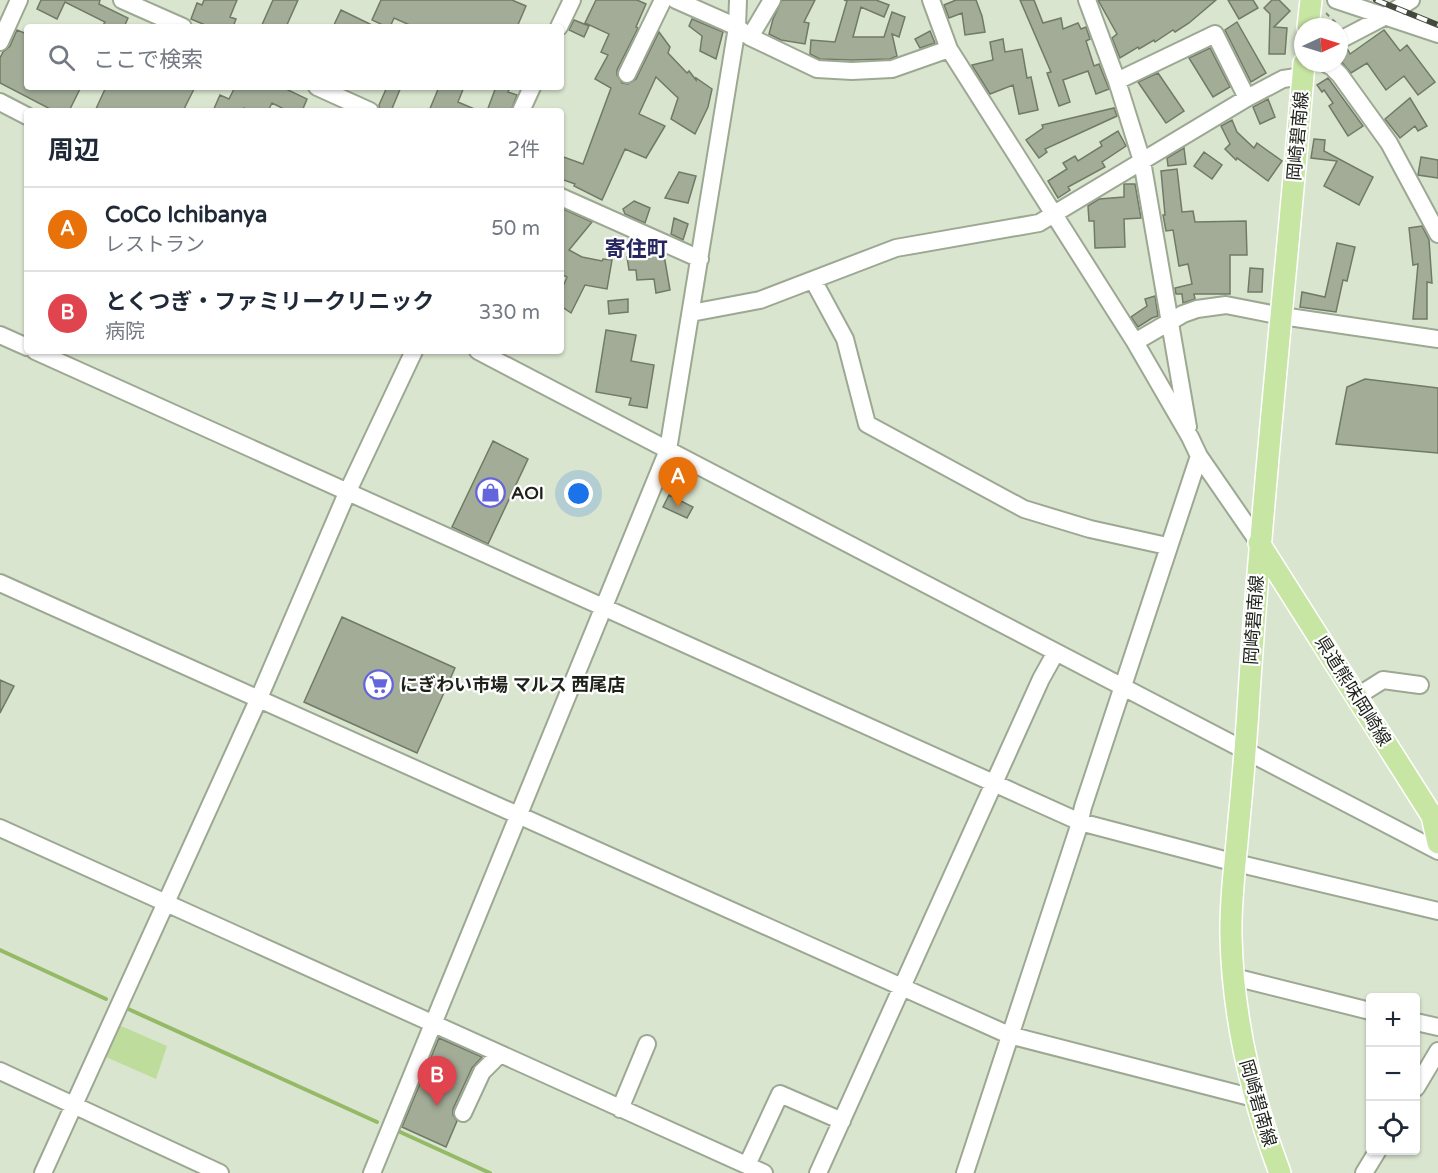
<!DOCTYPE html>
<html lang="ja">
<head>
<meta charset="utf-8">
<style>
  :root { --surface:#fff; --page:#f6f6f7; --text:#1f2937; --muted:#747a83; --line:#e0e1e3; --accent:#0f766e }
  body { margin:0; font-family:"Varela Round","Noto Sans JP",sans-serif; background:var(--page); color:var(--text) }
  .controls { position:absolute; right:18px; bottom:18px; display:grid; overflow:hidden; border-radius:6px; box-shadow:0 2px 4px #0004 }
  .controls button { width:54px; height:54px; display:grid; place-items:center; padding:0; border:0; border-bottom:2px solid var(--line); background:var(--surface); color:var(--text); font:30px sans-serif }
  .compass { position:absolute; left:1294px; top:18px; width:54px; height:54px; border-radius:50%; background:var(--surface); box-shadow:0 2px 4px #0004; rotate:86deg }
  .you { position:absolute; left:579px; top:494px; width:21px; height:21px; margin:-15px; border:4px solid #fff; border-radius:50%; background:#1a73e8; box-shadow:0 0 0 9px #1a73e833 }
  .badge { display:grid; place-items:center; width:39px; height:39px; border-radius:50%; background:var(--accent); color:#fff; font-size:20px; font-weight:700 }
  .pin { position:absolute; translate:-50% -50px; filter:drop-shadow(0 2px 3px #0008) }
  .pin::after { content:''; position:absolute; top:32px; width:21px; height:18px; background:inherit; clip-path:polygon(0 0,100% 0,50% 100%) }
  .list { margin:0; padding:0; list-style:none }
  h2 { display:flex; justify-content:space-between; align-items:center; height:78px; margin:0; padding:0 24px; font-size:26px }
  h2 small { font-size:20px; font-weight:400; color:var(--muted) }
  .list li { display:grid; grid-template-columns:39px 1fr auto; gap:18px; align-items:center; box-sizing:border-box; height:84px; padding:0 24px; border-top:2px solid var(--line) }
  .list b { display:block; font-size:22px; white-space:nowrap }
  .list p { margin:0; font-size:20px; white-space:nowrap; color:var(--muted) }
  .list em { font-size:20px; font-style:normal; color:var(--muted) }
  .icon { flex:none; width:33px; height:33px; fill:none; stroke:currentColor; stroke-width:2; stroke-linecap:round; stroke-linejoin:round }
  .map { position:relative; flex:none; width:1438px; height:1173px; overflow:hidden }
  .search { position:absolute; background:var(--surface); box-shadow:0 2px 4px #0004; left:24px; top:24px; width:540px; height:66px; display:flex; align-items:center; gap:15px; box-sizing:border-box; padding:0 21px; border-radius:6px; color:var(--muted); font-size:22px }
  .panel { position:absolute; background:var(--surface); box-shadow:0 2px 4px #0004; left:24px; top:108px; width:540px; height:246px; border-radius:6px }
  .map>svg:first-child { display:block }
  .green { fill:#bedd9c }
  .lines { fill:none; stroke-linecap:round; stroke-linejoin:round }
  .stream { stroke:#94ba67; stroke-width:4 }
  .building { fill:#a2ac97; stroke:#707a66; stroke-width:1.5 }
  .minor-casing { stroke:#9da893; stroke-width:20 }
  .major-casing { stroke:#fff; stroke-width:24 }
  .path { stroke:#838b7c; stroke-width:2; stroke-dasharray:4.5 4.5; stroke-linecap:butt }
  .minor { stroke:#fff; stroke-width:16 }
  .major { stroke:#c7e5a3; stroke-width:21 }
  .rail-casing { stroke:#44493e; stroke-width:6 }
  .rail { stroke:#fff; stroke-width:4; stroke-dasharray:11; stroke-linecap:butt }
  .labels { text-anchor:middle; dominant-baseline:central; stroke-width:4.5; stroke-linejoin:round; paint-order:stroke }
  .street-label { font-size:18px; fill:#1d2119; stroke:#fff }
  .poi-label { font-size:18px; font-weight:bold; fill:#1d2119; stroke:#fff; text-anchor:start }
  .quarter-label { font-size:21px; font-weight:bold; fill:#272760; stroke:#fff }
</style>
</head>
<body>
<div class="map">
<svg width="1438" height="1173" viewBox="0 0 1438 1173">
  <rect width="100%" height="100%" fill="#dae5cf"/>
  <path class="green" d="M112,1022L167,1046L156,1079L99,1054Z"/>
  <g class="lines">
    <path class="stream" d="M0,950L106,999
      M126,1008L377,1122
      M398,1131L490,1173"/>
  </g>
  <path class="building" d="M41,0H100L99,4L128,18L124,27H102L105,22L65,2L57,19L37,9Z
    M204,0H237L230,17L236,19L233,27H210L191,19L197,3L202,5Z
    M273,0H298L286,27H261Z
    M381,0H512L526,6L517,27H414L394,18L390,27H387L372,20Z
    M596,0H637L646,4L636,27L638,28L617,70V75L622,83L628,84L636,79L659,32L670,47L668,53L687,73L689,71L696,80V78L712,89L708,107L695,134L671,119L678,98L656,77L639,114L665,126L646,158L625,149L602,200L574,186L575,184L561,179V156L583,164L611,88L595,79L608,55L601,52L609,34L585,23Z
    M782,0H815L804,22L809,23L805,44L781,40L769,34L773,19Z
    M844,0H876L889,5L884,17L861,7L853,37H884L892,12L905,17L899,37L892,34L897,56L890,59L852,60L820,59L810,54L811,40L835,42L847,1Z
    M956,0H976L982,16L985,32L965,35L962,13L949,18L944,5Z
    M1020,0H1034L1043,23L1061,18L1063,29L1078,23L1081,29L1086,27L1090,39L1086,41L1094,66L1099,64L1109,89L1096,94L1088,71L1063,80L1070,102L1059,106L1047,73L1051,72Z
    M1098,0H1216L1189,23L1175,32L1173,30L1155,42L1154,40L1139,49L1138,47L1120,58L1112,38L1117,34Z
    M1228,0H1253L1258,8L1239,19Z
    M1272,0H1279L1290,11L1274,27L1287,28L1285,54H1269L1270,14L1264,8Z
    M341,10L376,27H333Z
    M692,19L723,32L716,59L700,51L702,36L689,26Z
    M574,20L589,26L584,37L569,30Z
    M1237,22L1266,73L1251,82L1225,30Z
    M17,30L27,34V87H81L69,111H54L0,83V58L3,52L10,46Z
    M1384,30L1400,51L1407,45L1435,82L1418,95L1404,76L1386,90L1367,63L1351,73L1339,59V50L1347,48L1350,54Z
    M930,31L935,43L920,48L915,39Z
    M1003,39L1005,52L1022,49L1027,78L1031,77L1038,110L1019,114L1013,85L990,94L973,67L972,65L993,60L990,42Z
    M1210,48L1230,87L1213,97L1189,58Z
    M1158,73L1184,111L1166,123L1138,82Z
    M1328,78L1363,126L1348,136L1329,106L1333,103L1324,90L1322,92L1317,85Z
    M106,87H195L183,111H95Z
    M235,87H282L307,99L302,111H288L272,103L268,111H251L244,108L243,111H213L220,95L229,99Z
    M387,87H401L391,111H380L379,105Z
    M439,87H464L458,102L479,111H429Z
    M496,87H503L509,90L508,92L517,95L511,111H487Z
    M1410,98L1427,126L1418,131L1415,126L1400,138L1385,119Z
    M1268,99L1275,117L1260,124L1253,107Z
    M1114,108L1117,116L1045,149L1047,152L1039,158L1026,140L1043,128L1042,125Z
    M1232,120L1237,132L1254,148L1257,143L1282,161L1268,181L1237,158L1236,160L1225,149L1230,144L1221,126Z
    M1118,131L1126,146L1102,162L1105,167L1068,187L1070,190L1058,198L1048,181L1067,169L1063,163L1075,156L1078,161L1102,146L1100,142Z
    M1314,139L1325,140L1324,151L1373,177L1359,205L1324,186L1337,161L1311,158Z
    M1184,148L1186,164L1168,166L1167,158Z
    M1204,152L1222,165L1212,179L1194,166Z
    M1421,157L1438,160V178L1418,175Z
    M1177,169L1182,212L1193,211L1195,222L1246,221L1247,255H1230V294H1194L1195,299L1183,303L1182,294H1176L1175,288L1192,284L1188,264L1179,266L1173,230L1166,231L1163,215H1165L1161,171Z
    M679,172L696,176L688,203L665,198Z
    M1124,184H1135L1141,218L1124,219L1125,247L1095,248L1094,221H1089L1088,206L1099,199L1124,197Z
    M634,201L650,208L645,223L625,214L623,209Z
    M561,208L592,222L569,250L582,257L602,261L603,259L612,260L607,289L585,285L571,313L561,306V291L567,277L561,274Z
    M674,218L688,224L683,240L671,234Z
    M1422,226L1429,240L1432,283L1427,282V319H1413L1418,264L1413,265L1409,228Z
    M1337,243L1355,247L1347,281L1343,280L1336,312L1300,307L1302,292L1325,297Z
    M655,250L664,255L670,290L656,293L654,279L637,280L636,270H629L627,257L650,255V251Z
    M1250,268L1263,269L1262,292H1248Z
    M1155,296L1158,316L1152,318L1138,327L1131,317L1147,306L1145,299Z
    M628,299V312L609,314L608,301Z
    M606,330L636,335L631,361L654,365L647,408L629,405L631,398L596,392Z
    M1365,379L1438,388V453L1336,444L1347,387Z
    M493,441L528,459L488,544L452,527Z
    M669,495L693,507L687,518L663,507Z
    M342,617L455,668L417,753L304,702Z
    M0,680L14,686L0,713Z
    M439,1038L482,1057L472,1068L453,1109V1115L457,1121L446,1147L402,1127Z"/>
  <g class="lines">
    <defs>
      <path id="minor" d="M122,0L183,27
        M676,0L737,27L750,37L817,69L852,71L892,69L949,49
        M931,0L949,49L1135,342L1190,437L1199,456L1259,543
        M1087,0L1117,81L1142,161L1188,427
        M1336,0L1438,34
        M559,27L572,0
        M750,37L772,0
        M1340,40L1386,16L1411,0
        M0,42L19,0
        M1325,63L1332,67L1340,75L1389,143L1438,234
        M627,74L663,0
        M1117,81L1215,34L1247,98
        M317,87L370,111
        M0,102L27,116
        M521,111L532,87
        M561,197L700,259
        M813,280L845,339L867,424L1024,509L1090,529L1167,546
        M691,313L760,300L896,248L1039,223L1247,98L1283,79L1303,76
        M0,335L27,347
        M1135,342L1183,314L1197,309L1226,305L1282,316L1438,339
        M35,351L1080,822L1236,863L1438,911
        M478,351L1438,851
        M0,583L1009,1035L1254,1098
        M1356,697L1383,680L1420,685
        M0,828L764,1173
        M1234,977L1370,1011
        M1416,1022L1438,1027
        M0,1071L220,1173
        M1416,1088L1438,1051
        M620,1109L647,1044
        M463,1113L482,1072L499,1055
        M747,1165L780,1094L842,1121
        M43,1173L259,698L347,493L414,351
        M372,1173L668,450L737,27L738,0
        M818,1173L1041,679L1056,652
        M965,1173L1078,829L1083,807L1199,456
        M1364,1173L1378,1150"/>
      <path id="major" d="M1308,27L1311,0
        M1259,543L1432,816L1438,843
        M1280,1173C1251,1096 1233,1020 1231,937C1230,902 1235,866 1238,831C1243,780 1247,730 1250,679C1264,474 1287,269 1304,63"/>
    </defs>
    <use href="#minor" class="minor-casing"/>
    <use href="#major" class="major-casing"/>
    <path class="path" d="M1326,13L1338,25"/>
    <use href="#minor" class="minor"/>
    <use href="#major" class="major"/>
    <defs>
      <path id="rail" d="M1376,0L1438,25"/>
    </defs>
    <use href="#rail" class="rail-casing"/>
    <use href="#rail" class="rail"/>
  </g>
  <defs>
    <symbol id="shop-ring" viewBox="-11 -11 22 22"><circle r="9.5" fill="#fff" stroke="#6464dd" stroke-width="1.5"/><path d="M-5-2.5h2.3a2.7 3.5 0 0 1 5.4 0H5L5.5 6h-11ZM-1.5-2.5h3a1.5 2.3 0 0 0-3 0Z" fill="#6464dd"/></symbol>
    <symbol id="supermarket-ring" viewBox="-11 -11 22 22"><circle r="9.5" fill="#fff" stroke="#6464dd" stroke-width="1.5"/><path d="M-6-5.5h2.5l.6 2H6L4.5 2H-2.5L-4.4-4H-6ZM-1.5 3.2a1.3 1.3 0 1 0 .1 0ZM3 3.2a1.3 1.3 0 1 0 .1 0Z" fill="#6464dd"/></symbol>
  </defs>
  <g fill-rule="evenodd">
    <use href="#shop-ring" x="474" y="476" width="33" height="33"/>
    <use href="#supermarket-ring" x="362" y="668" width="33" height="33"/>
  </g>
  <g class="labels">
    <g class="street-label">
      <text transform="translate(1298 136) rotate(-85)">岡崎碧南線</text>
      <text transform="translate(1254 620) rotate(-86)">岡崎碧南線</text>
      <text transform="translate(1353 691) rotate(58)">県道熊味岡崎線</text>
      <text transform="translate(1258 1103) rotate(74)">岡崎碧南線</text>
    </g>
    <g class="poi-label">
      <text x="511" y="493">AOI</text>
      <text x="400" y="685">にぎわい市場 マルス 西尾店</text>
    </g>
    <g class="quarter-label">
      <text x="636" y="249">寄住町</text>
    </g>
  </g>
</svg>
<div class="controls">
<button>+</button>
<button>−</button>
<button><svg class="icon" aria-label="locate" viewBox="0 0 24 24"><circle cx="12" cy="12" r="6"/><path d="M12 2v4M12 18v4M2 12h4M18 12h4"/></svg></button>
</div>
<svg class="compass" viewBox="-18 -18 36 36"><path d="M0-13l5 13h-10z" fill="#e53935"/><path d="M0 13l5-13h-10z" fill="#747a83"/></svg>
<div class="you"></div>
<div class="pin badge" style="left:678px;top:507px;background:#e8710a">A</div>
<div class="pin badge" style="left:437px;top:1106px;background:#e0444e">B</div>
<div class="search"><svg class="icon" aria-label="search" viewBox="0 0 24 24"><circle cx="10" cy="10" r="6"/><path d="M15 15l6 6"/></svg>ここで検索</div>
<section class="panel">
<h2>周辺<small>2件</small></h2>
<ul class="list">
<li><span class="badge" style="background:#e8710a">A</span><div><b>CoCo Ichibanya</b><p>レストラン</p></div><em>50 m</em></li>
<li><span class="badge" style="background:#e0444e">B</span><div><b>とくつぎ・ファミリークリニック</b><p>病院</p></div><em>330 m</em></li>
</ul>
</section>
</div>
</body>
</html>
